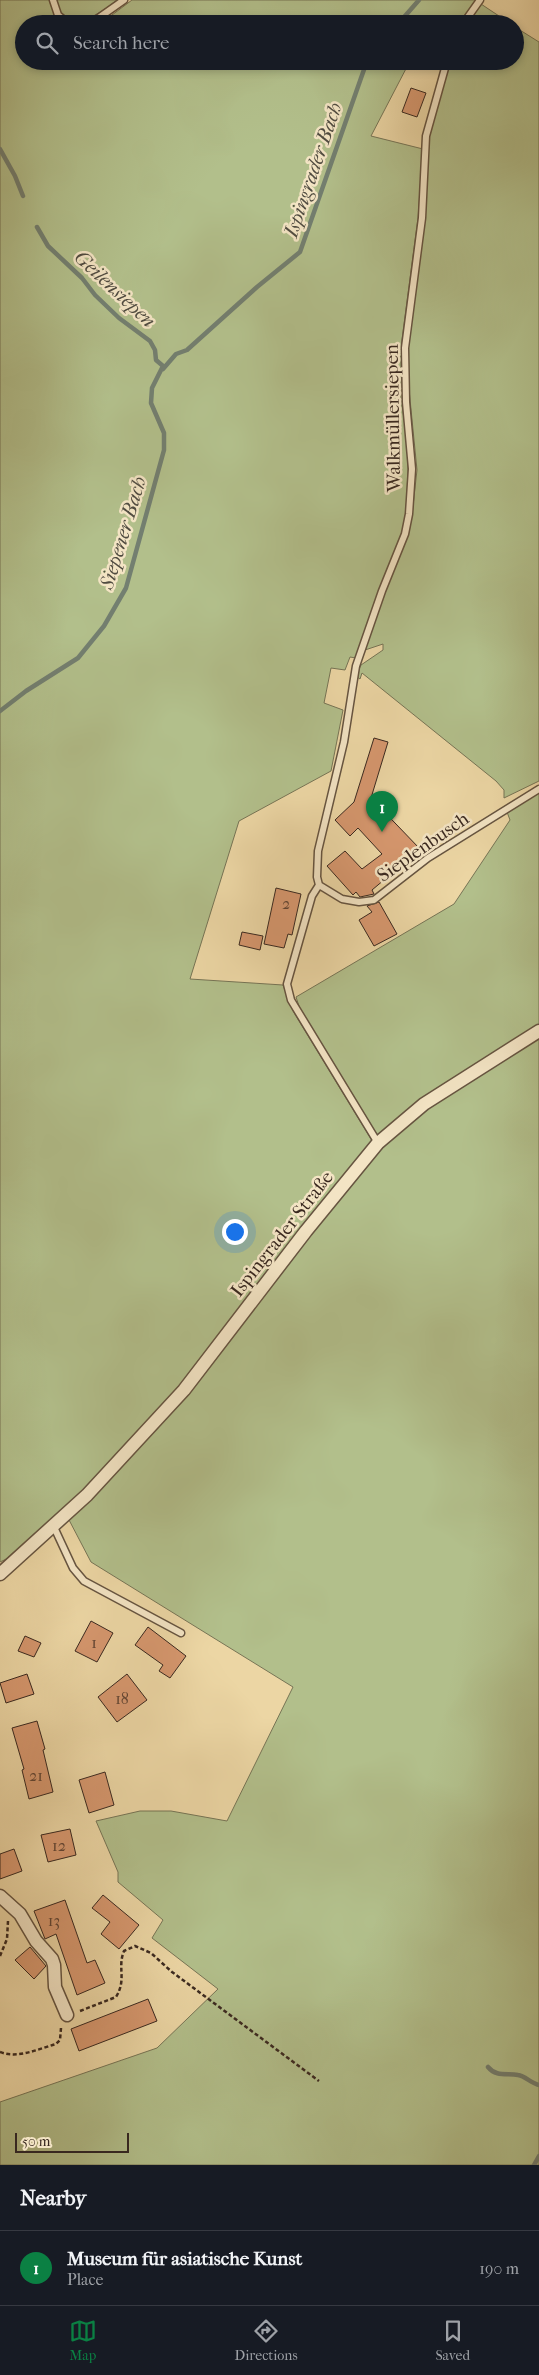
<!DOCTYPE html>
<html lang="en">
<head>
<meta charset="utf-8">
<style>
  :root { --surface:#171b24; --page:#20242c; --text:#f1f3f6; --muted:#9ea1a6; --line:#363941; --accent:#0b8043 }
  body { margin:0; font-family:"IM FELL French Canon",serif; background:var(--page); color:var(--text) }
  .scale { position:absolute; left:15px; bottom:12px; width:114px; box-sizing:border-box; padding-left:5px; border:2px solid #39281f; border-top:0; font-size:14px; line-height:18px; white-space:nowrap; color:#39281f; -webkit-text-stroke:4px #f3e4c4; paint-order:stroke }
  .you { position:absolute; left:234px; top:1231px; width:18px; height:18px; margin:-12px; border:4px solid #fff; border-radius:50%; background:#1a73e8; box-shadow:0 0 0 8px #1a73e833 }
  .badge { display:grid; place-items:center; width:32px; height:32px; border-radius:50%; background:var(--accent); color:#fff; font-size:16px; font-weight:700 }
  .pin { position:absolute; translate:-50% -41px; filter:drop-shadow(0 1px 2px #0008) }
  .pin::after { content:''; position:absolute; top:26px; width:18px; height:15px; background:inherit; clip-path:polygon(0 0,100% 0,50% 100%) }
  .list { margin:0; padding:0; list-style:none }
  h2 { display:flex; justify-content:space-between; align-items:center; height:65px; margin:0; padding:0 20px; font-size:21px }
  h2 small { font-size:16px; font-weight:400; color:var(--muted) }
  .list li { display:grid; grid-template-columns:32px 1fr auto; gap:15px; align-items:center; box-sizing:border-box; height:75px; padding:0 20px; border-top:1px solid var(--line) }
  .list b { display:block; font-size:19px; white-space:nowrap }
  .list p { margin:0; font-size:16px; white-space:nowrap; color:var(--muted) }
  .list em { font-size:16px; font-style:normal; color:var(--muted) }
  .icon { flex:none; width:28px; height:28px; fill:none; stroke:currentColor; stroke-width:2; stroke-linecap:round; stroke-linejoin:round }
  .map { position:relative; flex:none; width:539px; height:2165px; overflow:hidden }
  .search { position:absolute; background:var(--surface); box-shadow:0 2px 8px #0003; left:15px; right:15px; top:15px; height:55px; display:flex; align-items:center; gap:12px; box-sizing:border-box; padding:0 18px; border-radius:28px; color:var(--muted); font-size:19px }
  .sheet { height:140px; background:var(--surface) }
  nav { display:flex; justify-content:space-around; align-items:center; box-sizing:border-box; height:70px; border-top:1px solid var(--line); background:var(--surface); font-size:14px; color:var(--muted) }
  nav a { display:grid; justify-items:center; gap:2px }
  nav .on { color:var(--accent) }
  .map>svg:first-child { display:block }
  .green { fill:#b2bf8b; stroke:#767455 }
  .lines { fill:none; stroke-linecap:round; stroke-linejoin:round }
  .stream { stroke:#737f70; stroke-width:4.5 }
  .building { fill:#d6976e; stroke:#39281f }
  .lane-casing { stroke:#665440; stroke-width:9 }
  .street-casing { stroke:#665440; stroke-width:15 }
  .path { stroke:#39281f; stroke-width:2.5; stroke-dasharray:4 2.5; stroke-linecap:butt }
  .lane { stroke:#f3e4c4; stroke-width:6 }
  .street { stroke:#f3e4c4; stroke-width:12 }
  .labels { text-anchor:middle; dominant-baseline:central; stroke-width:5; stroke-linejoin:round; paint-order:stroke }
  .number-label { font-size:16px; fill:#604433 }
  .street-label { font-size:19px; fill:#39281f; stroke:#f3e4c4 }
  .water-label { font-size:20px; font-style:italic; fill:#514c41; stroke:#f3e4c4 }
</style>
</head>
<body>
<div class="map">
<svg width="539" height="2165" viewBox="0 0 539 2165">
  <rect width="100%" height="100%" fill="#ecd6a4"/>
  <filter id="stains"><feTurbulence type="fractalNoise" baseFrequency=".004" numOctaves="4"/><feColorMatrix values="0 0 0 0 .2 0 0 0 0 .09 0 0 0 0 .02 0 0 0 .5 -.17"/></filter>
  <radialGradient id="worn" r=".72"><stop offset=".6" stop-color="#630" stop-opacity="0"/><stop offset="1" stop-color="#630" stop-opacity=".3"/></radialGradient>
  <path class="green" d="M0,0H49L58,24H24V61H410L371,136L423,149L418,218L401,347V398L407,441L408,470L406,514L402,535L371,612L356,658L350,657L345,670L331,668L324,703L343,710L331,771L239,821L190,979L283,985L293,1011L374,1144L140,1436L19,1553L0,1562Z
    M57,0H117C99,14 64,40 57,0Z
    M132,0H476L459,24H100Z
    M481,4L511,24H467Z
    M515,27L539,42V781L504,798V790L496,781L362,673L360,679L356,676L361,665L383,650V644L365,650L385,591L409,532L412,515L417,470L408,379V348L423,233L427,141L448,69L461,61H515Z
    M539,793V1029L379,1138L300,1009L296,997L454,904L510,820L507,812Z
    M539,1034V2165H0V2102L157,2048L218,1989L152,1938L163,1920L118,1882V1872L96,1821L140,1811H171L227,1821L293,1687L91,1562L68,1518L249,1311L384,1142L411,1116Z"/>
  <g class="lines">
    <path class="stream" d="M398,24L419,0
      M0,149L15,176L23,196
      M163,369L176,354L187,350L257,287L300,252L367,61
      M0,711L26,691L78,658L104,626L126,588L164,450V433L151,403L152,388L163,366L156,360L155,350L150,341L119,318L95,295L82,278L48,246L37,227
      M488,2067C496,2077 507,2073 518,2075C525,2076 531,2083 539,2085
      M534,2165L539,2156"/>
  </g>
  <path class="building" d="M411,88L426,93L417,117L402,112Z
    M374,738L388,742L371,798L420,849L398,870L397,869L372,890L374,894L360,897L356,892L353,895L327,866L345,851L362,869L382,854L358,828L350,836L335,820L354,802Z
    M276,888L301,894L292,935L288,934L284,948L264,944Z
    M379,902L397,934L374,946L359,920L372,912L367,906Z
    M242,932L263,936L260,950L239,945Z
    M91,1621L113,1633L97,1662L75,1651Z
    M148,1627L186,1656L170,1678L159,1671L163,1665L135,1645Z
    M25,1636L41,1643L34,1657L18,1651Z
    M27,1674L34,1694L6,1703L0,1683Z
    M127,1674L147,1700L117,1722L98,1697Z
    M37,1721L45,1749L43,1750L53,1792L29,1799L22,1770L24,1769L12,1728Z
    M105,1772L114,1805L89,1813L79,1780Z
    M70,1829L76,1855L48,1862L41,1835Z
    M14,1849L22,1871L0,1879V1854Z
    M103,1895L139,1925L119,1949L101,1934L110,1922L92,1908Z
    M65,1900L87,1963L95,1960L105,1983L77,1995L56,1934L45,1939L34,1911Z
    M30,1947L46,1966L34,1979L15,1960Z
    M148,1999L157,2021L79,2051L71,2029Z"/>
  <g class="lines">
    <defs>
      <path id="lane" d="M53,0L58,15L69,24
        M90,24L124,0
        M463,24L480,0
        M319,885L317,877L318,851L344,742L356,666L382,591L405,534L409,514L412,469L406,402L405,348L422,218L426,136L447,61
        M319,885L312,896L287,984L291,1000L378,1143
        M319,885L342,899L359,902L374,900L428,858L539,789
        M53,1525L73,1568L84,1581L181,1633"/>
      <path id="street" d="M0,1574L87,1495L184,1390L306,1231L378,1143L424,1104L539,1031
        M0,1896L20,1914L36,1941L52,1959L54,1965L55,1987L67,2015"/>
    </defs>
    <use href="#lane" class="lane-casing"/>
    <use href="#street" class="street-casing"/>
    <path class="path" d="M0,1956L7,1939L8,1921
      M80,2011L116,1997C127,1979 117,1968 124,1951L135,1946L151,1953L172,1972L319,2081
      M0,2052C18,2059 38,2049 56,2044L60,2040L61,2028"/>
    <use href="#lane" class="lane"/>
    <use href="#street" class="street"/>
  </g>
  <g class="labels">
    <g class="number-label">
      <text x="286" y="903">2</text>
      <text x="94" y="1642">1</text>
      <text x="122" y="1698">18</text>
      <text x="36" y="1775">21</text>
      <text x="59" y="1845">12</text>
      <text x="54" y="1920">13</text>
    </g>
    <g class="street-label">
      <text transform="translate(393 418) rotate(-91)">Walkmüllersiepen</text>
      <text transform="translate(423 847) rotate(-35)">Sieplenbusch</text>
      <text transform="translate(282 1234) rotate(-52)">Ispingrader Straße</text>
    </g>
    <g class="water-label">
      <text transform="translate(313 170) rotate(-71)">Ispingrader Bach</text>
      <text transform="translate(115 289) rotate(43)">Geilensiepen</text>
      <text transform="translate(123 533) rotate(-73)">Siepener Bach</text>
    </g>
  </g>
  <rect width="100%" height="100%" filter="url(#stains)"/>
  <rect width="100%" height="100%" fill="url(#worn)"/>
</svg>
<div class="scale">50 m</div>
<div class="you"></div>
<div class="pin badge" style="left:382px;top:832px">1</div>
<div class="search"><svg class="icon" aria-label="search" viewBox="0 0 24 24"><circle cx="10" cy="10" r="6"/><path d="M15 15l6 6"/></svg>Search here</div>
</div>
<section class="sheet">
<h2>Nearby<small></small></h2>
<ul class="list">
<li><span class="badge">1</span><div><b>Museum für asiatische Kunst</b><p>Place</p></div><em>190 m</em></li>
</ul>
</section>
<nav>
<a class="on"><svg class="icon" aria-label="map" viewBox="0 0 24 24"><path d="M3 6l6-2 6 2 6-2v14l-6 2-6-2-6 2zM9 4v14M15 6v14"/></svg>Map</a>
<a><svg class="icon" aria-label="directions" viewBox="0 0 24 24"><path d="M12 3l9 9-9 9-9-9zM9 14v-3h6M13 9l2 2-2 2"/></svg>Directions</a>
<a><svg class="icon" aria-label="saved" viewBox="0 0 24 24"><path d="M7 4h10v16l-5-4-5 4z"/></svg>Saved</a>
</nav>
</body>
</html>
